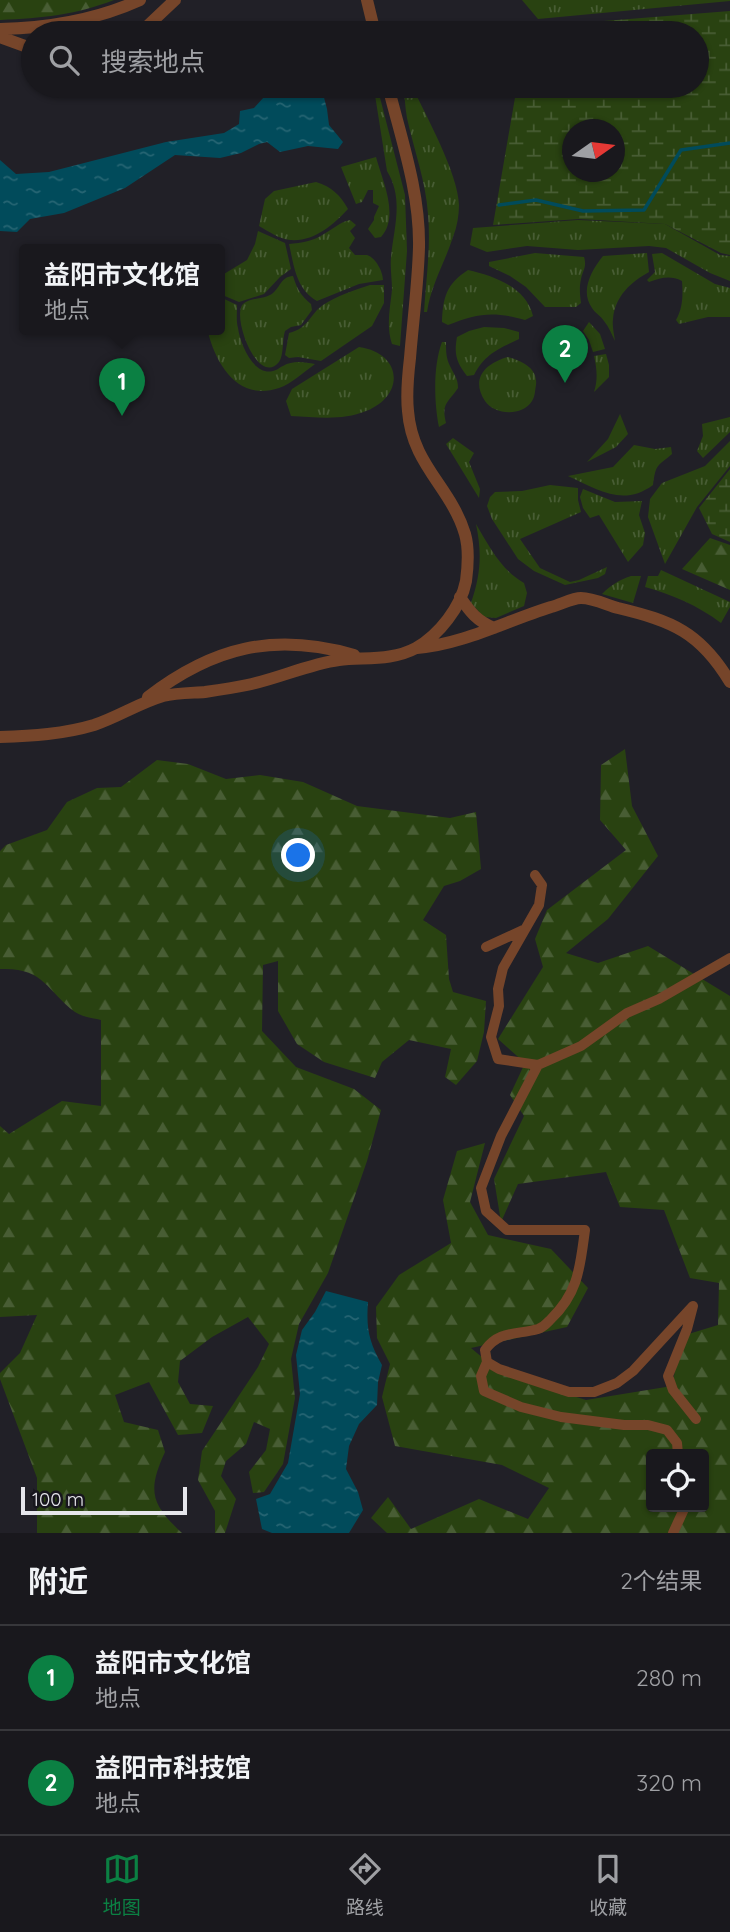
<!DOCTYPE html>
<html lang="zh">
<head>
<meta charset="utf-8">
<style>
  :root { --surface:#19181d; --page:#222126; --text:#f1f3f6; --muted:#9fa0a4; --line:#37373b; --accent:#0b8043 }
  body { margin:0; font-family:Quicksand,"Noto Sans SC",sans-serif; background:var(--page); color:var(--text) }
  .controls { position:absolute; right:21px; bottom:21px; display:grid; overflow:hidden; border-radius:7px; box-shadow:0 2px 5px #0004 }
  .controls button { width:63px; height:63px; display:grid; place-items:center; padding:0; border:0; border-bottom:2px solid var(--line); background:var(--surface); color:var(--text); font:35px sans-serif }
  .compass { position:absolute; left:562px; top:119px; width:63px; height:63px; border-radius:50%; background:var(--surface); box-shadow:0 2px 5px #0004; rotate:76deg }
  .scale { position:absolute; left:21px; bottom:18px; width:166px; box-sizing:border-box; padding-left:7px; border:4px solid #e6e6eb; border-top:0; font-size:19px; line-height:24px; white-space:nowrap; color:#e6e6eb; -webkit-text-stroke:5px #17161d; paint-order:stroke }
  .you { position:absolute; left:299px; top:856px; width:24px; height:24px; margin:-18px; border:5px solid #fff; border-radius:50%; background:#1a73e8; box-shadow:0 0 0 10px #1a73e833 }
  .badge { display:grid; place-items:center; width:46px; height:46px; border-radius:50%; background:var(--accent); color:#fff; font-size:23px; font-weight:700 }
  .pin { position:absolute; translate:-50% -58px; filter:drop-shadow(0 2px 4px #0008) }
  .pin::after { content:''; position:absolute; top:37px; width:24px; height:21px; background:inherit; clip-path:polygon(0 0,100% 0,50% 100%) }
  .popup { position:absolute; left:19px; top:244px; width:206px; height:91px; box-sizing:border-box; display:grid; place-content:center; border-radius:7px; background:var(--surface); filter:drop-shadow(0 2px 5px #0005); font-size:23px; white-space:nowrap; color:var(--muted) }
  .popup b { font-size:26px; color:var(--text) }
  .popup::after { content:''; position:absolute; left:50%; top:100%; margin-left:-14px; border:14px solid transparent; border-top-color:var(--surface) }
  .list { margin:0; padding:0; list-style:none }
  h2 { display:flex; justify-content:space-between; align-items:center; height:91px; margin:0; padding:0 28px; font-size:30px }
  h2 small { font-size:23px; font-weight:400; color:var(--muted) }
  .list li { display:grid; grid-template-columns:46px 1fr auto; gap:21px; align-items:center; box-sizing:border-box; height:105px; padding:0 28px; border-top:2px solid var(--line) }
  .list b { display:block; font-size:26px; white-space:nowrap }
  .list p { margin:0; font-size:23px; white-space:nowrap; color:var(--muted) }
  .list em { font-size:23px; font-style:normal; color:var(--muted) }
  .icon { flex:none; width:38px; height:38px; fill:none; stroke:currentColor; stroke-width:2; stroke-linecap:round; stroke-linejoin:round }
  .map { position:relative; flex:none; width:730px; height:1533px; overflow:hidden }
  .search { position:absolute; background:var(--surface); box-shadow:0 2px 5px #0004; left:21px; right:21px; top:21px; height:77px; display:flex; align-items:center; gap:18px; box-sizing:border-box; padding:0 24px; border-radius:38px; color:var(--muted); font-size:26px }
  .sheet { height:301px; background:var(--surface) }
  nav { display:flex; justify-content:space-around; align-items:center; box-sizing:border-box; height:98px; border-top:2px solid var(--line); background:var(--surface); font-size:19px; color:var(--muted) }
  nav a { display:grid; justify-items:center; gap:4px }
  nav .on { color:var(--accent) }
  .map>svg:first-child { display:block }
  .grass { fill:url(#grass-tufts) }
  .forest { fill:url(#forest-firs); fill-rule:evenodd }
  .wetland { fill:url(#wetland-marsh); fill-rule:evenodd }
  .water { fill:url(#water-ripples) }
  .lines { fill:none; stroke-linecap:round; stroke-linejoin:round }
  .stream { stroke:#014b5b; stroke-width:3.5 }
  .minor { stroke:#76452a; stroke-width:10 }
  .tertiary { stroke:#76452a; stroke-width:12 }
</style>
</head>
<body>
<div class="map">
<svg width="730" height="1533" viewBox="0 0 730 1533">
  <defs>
    <pattern id="grass-tufts" width="24" height="20" patternUnits="userSpaceOnUse" patternTransform="scale(1.75)"><rect width="24" height="20" fill="#294211"/><path d="M3 7l-1-3M5 7V3M7 7l1-3M15 17l-1-3M17 17v-4M19 17l1-3" fill="none" stroke="#485d34"/></pattern>
    <pattern id="forest-firs" width="22" height="20" patternUnits="userSpaceOnUse" patternTransform="scale(1.75)"><rect width="22" height="20" fill="#294211"/><path d="M5 1l3.5 6h-7zM16 11l3.5 6h-7z" fill="#485d34"/></pattern>
    <pattern id="wetland-marsh" width="20" height="14" patternUnits="userSpaceOnUse" patternTransform="scale(1.75)"><rect width="20" height="14" fill="#294211"/><path d="M1 5h8M5 5V1M11 12h8M15 12V8" fill="none" stroke="#485d34"/></pattern>
    <pattern id="water-ripples" width="26" height="14" patternUnits="userSpaceOnUse" patternTransform="scale(1.75)"><rect width="26" height="14" fill="#014b5b"/><path d="M2 4q2-2 4 0t4 0M15 11q2-2 4 0t4 0" fill="none" stroke="#266573"/></pattern>
  </defs>
  <rect width="100%" height="100%" fill="#212027"/>
  <path class="grass" d="M522,0H730V1L538,19Z
    M371,86H377L405,195L407,251L400,346L392,344C386,326 390,309 392,290C392,279 390,268 391,257C394,227 404,199 387,171L375,95Z
    M403,86H412C426,116 458,173 459,205C459,215 457,227 453,237C445,262 431,285 427,312H424C426,280 431,247 428,214C426,182 414,150 407,118C405,107 405,97 403,86Z
    M376,157C382,180 400,216 381,237L375,238L368,229L374,220V217L379,206L373,203V190H368L362,202L356,204L341,167Z
    M316,182C332,187 340,195 348,209C333,225 314,242 290,240C279,239 268,231 259,226L265,199L274,191Z
    M350,220L356,225L350,231L355,238L349,248L355,255C356,255 366,255 367,255C376,258 383,272 383,280L359,284L317,301C296,289 294,266 289,244C302,243 313,241 324,234C333,229 340,222 350,220Z
    M578,220L665,224L720,255L730,256V281L710,273L666,248L649,246L578,250L527,246L487,252L470,245L473,228Z
    M258,231L285,243L291,269L280,277L264,294L239,302L220,294V280L224,274L247,260L255,244Z
    M535,253L584,257C587,267 583,270 581,279C579,288 580,295 581,303L576,307H545L526,287L510,276L489,266V262Z
    M647,253L649,272C631,282 615,296 613,319C612,326 614,334 615,341C612,335 609,327 604,321C601,316 595,313 592,308C580,291 591,271 603,256Z
    M662,253L715,284L730,288V317H708L679,324L676,320C683,308 683,295 682,281C670,275 661,278 649,282L647,280L655,272L652,254Z
    M468,270C494,276 526,287 533,316L525,320C494,311 477,313 448,325L442,322C443,298 446,284 468,270Z
    M293,276C297,289 301,296 311,304L312,310L301,325L291,327L285,331C282,340 284,355 279,362C258,388 231,316 243,304C251,297 265,300 273,293C281,286 281,277 293,276Z
    M370,285H384V303L372,326L321,361L298,357L289,358L285,355L289,333C309,328 309,315 323,305C337,296 354,290 370,285Z
    M220,297L237,305C237,312 236,321 238,328C240,343 253,376 273,371C278,370 278,368 283,366C293,360 304,362 315,364C304,372 291,384 279,388C239,402 216,365 208,332L209,330H220Z
    M589,322L600,334L605,349L593,352L589,340L583,331Z
    M484,327L504,328L519,332V339C498,349 485,354 474,375L467,376C456,362 454,354 457,337L469,331Z
    M442,342H446C446,351 446,358 450,366C454,375 458,378 458,388C448,403 441,403 446,423L439,427C434,402 433,366 442,342Z
    M359,347C402,353 406,395 366,411C342,421 316,417 291,416L286,401L292,389Z
    M606,354L609,365V377L594,392C598,380 597,369 594,356Z
    M508,357C522,361 538,368 536,385C535,390 535,397 532,401C522,417 494,415 485,401C470,378 486,363 508,357Z
    M620,414L628,434L616,447L587,462L608,439Z
    M730,417V432L703,458L697,451L703,436L702,424Z
    M453,438L474,453L469,462L480,489L479,498L446,444Z
    M730,441V466L697,507L665,564L648,517L650,499L662,483L705,466Z
    M634,445L655,449L671,447L672,454C657,467 656,463 653,485C623,507 599,490 568,476L613,467Z
    M550,485L578,488V500L581,512L520,539L540,568L570,582L579,580L607,567L605,574L598,578L565,585L534,571L518,559L492,519L487,506L490,497L495,492L522,491Z
    M583,489L615,502L642,501L639,515L645,533L643,545L628,562L599,515L590,518L583,508L580,497Z
    M476,524C489,546 501,570 524,583L527,593L524,606L496,618L484,617L471,603C481,574 482,553 476,524Z
    M661,570L730,602V607L721,623C697,605 673,595 645,587L648,576H658Z
    M631,576H641L633,603L602,594C611,585 619,580 631,576Z"/>
  <path class="forest" d="M0,0H114C75,15 42,18 0,20Z
    M710,538L730,545V590L682,569Z
    M625,749L632,806L658,856L608,919L566,953L598,963L648,946L730,996V1533H387L371,1518L388,1497L411,1529L479,1499L528,1519L549,1488L502,1465L395,1446L382,1397L390,1364L377,1338L376,1307L399,1275L451,1243L443,1200L457,1151L485,1143L470,1202L488,1235L551,1249L588,1288L567,1327L471,1348L502,1374L586,1400L672,1386L682,1336L718,1325L719,1283L690,1278L664,1210L620,1207L606,1172L518,1184L501,1222L494,1179L524,1116L510,1095L525,1063L498,1039L543,967L535,939L547,910L626,850L600,820L601,765ZM651,1454H704V1507H651Z
    M157,760L188,764L226,779L260,775L303,782L357,806L450,818L476,812L481,869L460,881L444,886L423,920L446,935L449,979L453,992L486,1001L484,1032L477,1061L456,1085L445,1077L451,1049L409,1040L382,1062L375,1078L324,1062L297,1044L278,1011V961L263,965L262,1031L296,1067L354,1089L381,1110L367,1161L328,1273L299,1324L291,1359L295,1398L283,1464L264,1492L253,1493L249,1472L266,1450L270,1429L254,1422L246,1444L226,1461L221,1476L236,1499L225,1533H215V1511L198,1480L202,1451L258,1367L269,1344L248,1317L212,1337L180,1361L178,1382L190,1404L213,1406L202,1433L178,1435L149,1382L115,1395L124,1422L158,1430L165,1452C147,1491 151,1504 182,1533H37V1478L0,1379V1373L20,1353L37,1315L0,1317V1126L9,1134L62,1101L101,1106V1020C93,1018 82,1017 75,1012C46,990 44,967 0,969V851L6,845L47,830L67,802L97,788L121,787Z"/>
  <path class="wetland" d="M730,11V255L721,253L665,224L579,219L493,225L517,86H697V33H527L528,27ZM572,130H614V172H572Z
    M730,469V542L712,534L699,508Z"/>
  <path class="water" d="M274,86H321L327,109L329,125L343,142L338,149L308,146L280,152L267,142L259,144L241,153L220,158L175,155L125,188L64,213L30,219L17,232L0,231V160L16,174L49,172L166,142L224,133L239,124L240,111L254,108Z
    M326,1291L368,1302C366,1329 369,1342 382,1365L378,1382L377,1405L359,1424L349,1446L346,1469L358,1492L363,1510L349,1533H272L262,1529L256,1499L270,1494L288,1463L300,1394L296,1355L302,1330L315,1312Z"/>
  <g class="lines">
    <path class="stream" d="M499,205L536,200L583,211L644,210L681,150L730,143"/>
    <path class="minor" d="M535,875L542,885L539,905L503,968L498,989L499,1006L491,1037L498,1059L538,1065L581,1046L627,1013L659,999L730,958
      M486,947L523,930
      M538,1065L501,1136L481,1188L486,1211L507,1230H585C580,1266 579,1292 551,1319C547,1323 544,1327 538,1329C517,1335 499,1330 485,1350L487,1362L499,1369L569,1392H594L617,1383L633,1371L693,1306L687,1329L668,1376L673,1390L696,1419
      M487,1362L481,1376L484,1391L521,1407L561,1417L624,1425H648L667,1430L677,1443L678,1454
      M673,1533L685,1507"/>
    <path class="tertiary" d="M367,0L375,33
      M0,29C47,28 96,20 140,0
      M140,33L175,0
      M0,37L33,49
      M460,597C470,612 477,621 494,628
      M417,648C464,644 506,621 551,607C560,605 572,598 581,598C593,598 607,605 618,608C672,621 700,632 730,682
      M148,697C213,647 274,632 354,655
      M0,737C32,736 64,734 94,725C118,717 139,703 163,696C176,693 191,693 205,692C219,690 233,688 247,685C277,679 309,664 339,660C365,657 392,661 416,648C439,635 461,607 466,581C468,566 469,548 465,534C451,487 412,465 408,411C406,393 408,375 410,358C413,321 418,284 419,247C420,192 401,138 388,86"/>
  </g>
</svg>
<div class="controls">
<button><svg class="icon" aria-label="locate" viewBox="0 0 24 24"><circle cx="12" cy="12" r="6"/><path d="M12 2v4M12 18v4M2 12h4M18 12h4"/></svg></button>
</div>
<svg class="compass" viewBox="-18 -18 36 36"><path d="M0-13l5 13h-10z" fill="#e53935"/><path d="M0 13l5-13h-10z" fill="#9fa0a4"/></svg>
<div class="scale">100 m</div>
<div class="you"></div>
<div class="pin badge" style="left:122px;top:416px">1</div>
<div class="popup"><b>益阳市文化馆</b>地点</div>
<div class="pin badge" style="left:565px;top:383px">2</div>
<div class="search"><svg class="icon" aria-label="search" viewBox="0 0 24 24"><circle cx="10" cy="10" r="6"/><path d="M15 15l6 6"/></svg>搜索地点</div>
</div>
<section class="sheet">
<h2>附近<small>2个结果</small></h2>
<ul class="list">
<li><span class="badge">1</span><div><b>益阳市文化馆</b><p>地点</p></div><em>280 m</em></li>
<li><span class="badge">2</span><div><b>益阳市科技馆</b><p>地点</p></div><em>320 m</em></li>
</ul>
</section>
<nav>
<a class="on"><svg class="icon" aria-label="map" viewBox="0 0 24 24"><path d="M3 6l6-2 6 2 6-2v14l-6 2-6-2-6 2zM9 4v14M15 6v14"/></svg>地图</a>
<a><svg class="icon" aria-label="directions" viewBox="0 0 24 24"><path d="M12 3l9 9-9 9-9-9zM9 14v-3h6M13 9l2 2-2 2"/></svg>路线</a>
<a><svg class="icon" aria-label="saved" viewBox="0 0 24 24"><path d="M7 4h10v16l-5-4-5 4z"/></svg>收藏</a>
</nav>
</body>
</html>
